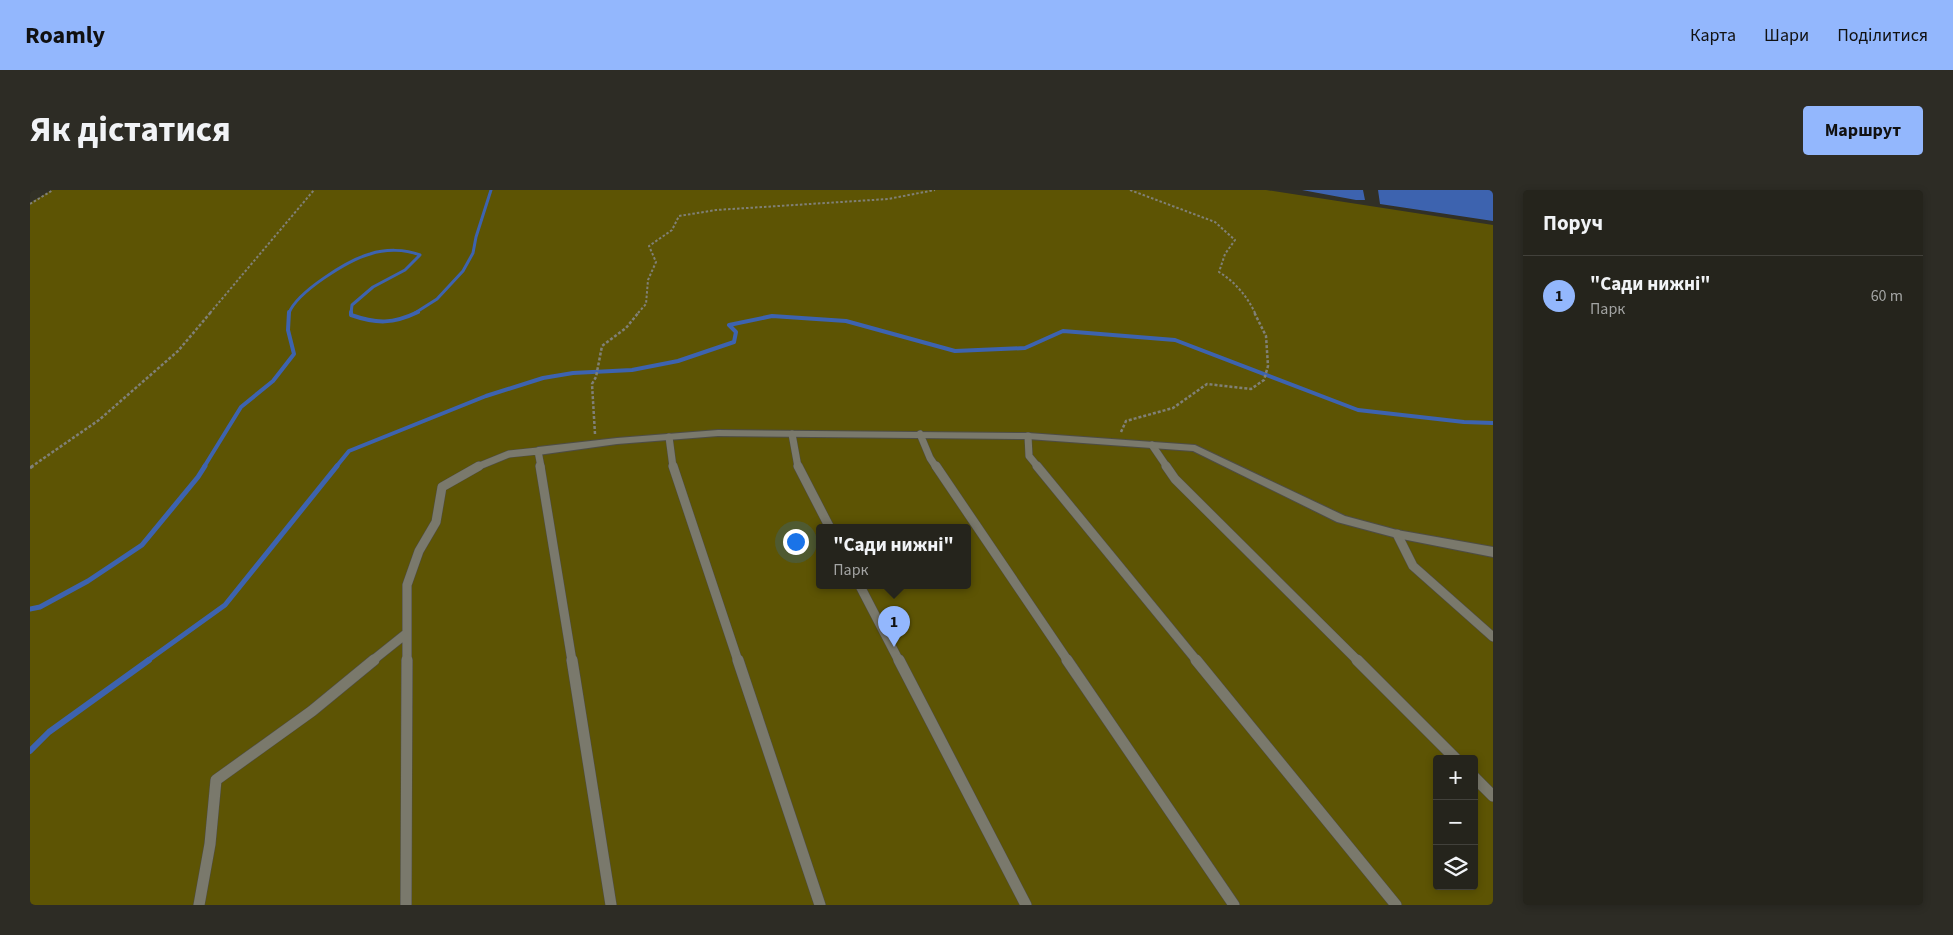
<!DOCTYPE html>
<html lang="uk">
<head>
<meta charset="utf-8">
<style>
  :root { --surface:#25241c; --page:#2d2c25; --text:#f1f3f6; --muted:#a3a4a3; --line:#42413b; --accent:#93b7fd }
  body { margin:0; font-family:"Source Sans 3",sans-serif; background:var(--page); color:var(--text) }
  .controls { position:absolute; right:15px; bottom:15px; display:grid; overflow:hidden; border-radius:5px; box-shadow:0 2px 8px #0003 }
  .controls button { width:45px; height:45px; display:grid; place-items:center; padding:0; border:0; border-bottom:1px solid var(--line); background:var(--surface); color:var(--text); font:25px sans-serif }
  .you { position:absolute; left:765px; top:351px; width:18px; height:18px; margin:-12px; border:4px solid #fff; border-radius:50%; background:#1a73e8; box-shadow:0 0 0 8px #1a73e833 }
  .badge { display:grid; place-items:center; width:32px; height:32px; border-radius:50%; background:var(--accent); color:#111; font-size:16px; font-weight:700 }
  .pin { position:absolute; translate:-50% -41px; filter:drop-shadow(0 1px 2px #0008) }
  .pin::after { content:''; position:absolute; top:26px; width:18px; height:15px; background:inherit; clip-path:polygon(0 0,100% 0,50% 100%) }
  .popup { position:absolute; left:786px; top:334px; width:155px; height:65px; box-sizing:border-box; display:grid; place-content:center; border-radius:5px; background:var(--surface); filter:drop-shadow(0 1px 4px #0005); font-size:16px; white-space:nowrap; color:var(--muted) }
  .popup b { font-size:19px; color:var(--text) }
  .popup::after { content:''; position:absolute; left:50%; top:100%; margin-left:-10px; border:10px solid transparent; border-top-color:var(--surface) }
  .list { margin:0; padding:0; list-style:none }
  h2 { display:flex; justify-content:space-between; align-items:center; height:65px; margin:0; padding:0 20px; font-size:21px }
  h2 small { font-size:16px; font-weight:400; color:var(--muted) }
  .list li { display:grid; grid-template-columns:32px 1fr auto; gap:15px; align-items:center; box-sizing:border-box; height:80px; padding:0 20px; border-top:1px solid var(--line) }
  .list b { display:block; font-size:19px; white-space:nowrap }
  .list p { margin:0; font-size:16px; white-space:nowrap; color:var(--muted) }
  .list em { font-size:16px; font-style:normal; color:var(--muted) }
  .icon { flex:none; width:28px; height:28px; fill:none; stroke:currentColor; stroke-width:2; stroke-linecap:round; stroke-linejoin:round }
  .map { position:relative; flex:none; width:1463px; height:715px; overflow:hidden; border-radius:5px }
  header { display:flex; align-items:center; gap:30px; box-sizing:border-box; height:70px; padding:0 25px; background:var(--accent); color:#111 }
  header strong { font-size:24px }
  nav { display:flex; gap:28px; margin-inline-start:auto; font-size:18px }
  .intro { display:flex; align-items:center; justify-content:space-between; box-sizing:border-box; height:120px; padding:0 30px }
  h1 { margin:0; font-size:35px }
  .button { padding:12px 22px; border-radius:5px; background:var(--accent); color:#111; font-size:18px; font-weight:700 }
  main { display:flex; gap:30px; padding:0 30px }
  aside { flex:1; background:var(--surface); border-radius:5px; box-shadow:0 2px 8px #0003 }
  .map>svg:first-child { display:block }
  .green { fill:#5d5404; fill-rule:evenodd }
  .water { fill:#3d63af }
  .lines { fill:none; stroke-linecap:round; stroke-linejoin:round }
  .stream-far3 { stroke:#3d63af; stroke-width:3 }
  .stream-far2 { stroke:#3d63af; stroke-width:4 }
  .stream-far1 { stroke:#3d63af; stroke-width:5 }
  .stream { stroke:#3d63af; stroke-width:6 }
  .service-far2-casing { stroke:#4e4d45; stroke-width:8 }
  .service-far1-casing { stroke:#4e4d45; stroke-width:10 }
  .service-casing { stroke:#4e4d45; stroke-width:12 }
  .minor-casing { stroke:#4e4d45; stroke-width:2 }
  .path-far2 { stroke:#808077; stroke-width:2; stroke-dasharray:2.5 2; stroke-linecap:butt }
  .path-far1 { stroke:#808077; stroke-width:2.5; stroke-dasharray:3 2; stroke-linecap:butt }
  .path { stroke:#808077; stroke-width:3; stroke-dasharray:4 2.5; stroke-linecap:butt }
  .service-far2 { stroke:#7a796c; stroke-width:7 }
  .service-far1 { stroke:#7a796c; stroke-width:9 }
  .service { stroke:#7a796c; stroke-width:11 }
  .minor { fill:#7a796c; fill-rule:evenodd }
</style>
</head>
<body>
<header>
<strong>Roamly</strong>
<nav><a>Карта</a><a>Шари</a><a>Поділитися</a></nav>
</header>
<div class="intro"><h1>Як дістатися</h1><a class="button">Маршрут</a></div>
<main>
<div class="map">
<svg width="1463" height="715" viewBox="0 0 1463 715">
  <rect width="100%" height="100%" fill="#313026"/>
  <path class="green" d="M22,0H1236L1463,35V715H0V13ZM790,338H938V396H790ZM1407,569H1444V696H1407Z"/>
  <path class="water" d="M1272,0H1333L1335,10H1326Z
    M1348,0H1463V31L1350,14Z"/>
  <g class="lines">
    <path class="stream-far3" d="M259,123C267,102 318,70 340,64C355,59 375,59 390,65L375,80L343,97L322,115L321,123
      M385,123L407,109L433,81L443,63L446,47L461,0"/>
    <path class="stream-far2" d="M321,122V125C347,134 363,134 388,122
      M174,277L211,217L243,191L264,164L258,140L259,122
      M306,277L319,261L456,206L513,188L543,183L602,180L648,171L704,152L706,142L699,135L742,126L816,131L925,161L995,158L1033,141L1145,150L1328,220L1434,232L1463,233"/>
    <path class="stream-far1" d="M0,419L10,417L58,391L112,355L168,287L175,276
      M117,471L195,415L307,276"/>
    <path class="stream" d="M0,561L19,542L119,470"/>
    <defs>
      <path id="service-far2" d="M762,244L768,277
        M890,244L900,268L906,277
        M998,246L999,266L1008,277
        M639,247L643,277
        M1122,255L1137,277
        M447,277L479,264L508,261L511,277"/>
      <path id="service-far1" d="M510,276L542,471
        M643,276L708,471
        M768,276L800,338
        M906,276L1038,471
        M1007,276L1167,471
        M1136,276L1145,289L1328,471
        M1367,344L1383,376L1463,447
        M830,396L869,471
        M342,471L377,443
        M377,471V395L389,361L406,332L412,297L449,276"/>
      <path id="service" d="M542,470L581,715
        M708,470L790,715
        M869,470L996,715
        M1037,470L1204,715
        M1166,470L1366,715
        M1327,470L1426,569
        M1444,587L1463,606
        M169,715L180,654L186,590L282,521L344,470
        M376,715L377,470"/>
      <path id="minor" d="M688,240L998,243L1165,255L1315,326L1367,340L1463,357V367L1367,348L1307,332L1163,261L998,249L688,246L587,254L508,265L502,261L508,257L587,248Z"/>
    </defs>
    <use href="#service-far2" class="service-far2-casing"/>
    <use href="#service-far1" class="service-far1-casing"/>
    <use href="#service" class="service-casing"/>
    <use href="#minor" class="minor-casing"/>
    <path class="path-far2" d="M1100,0L1185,32L1205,50L1195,64L1189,82C1205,92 1217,106 1225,123
      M0,14L23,0
      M180,123L284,0
      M608,123L616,114L618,90L626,72L619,56L642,40L649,26L686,20L858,9L905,0"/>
    <path class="path-far1" d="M1091,242L1096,231L1143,218L1177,194L1221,199L1234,190L1238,176L1236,146L1224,122
      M565,244L562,194L566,187L572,156L596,138L609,122
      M1,277L69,230L148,161L181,122"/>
    <path class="path" d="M0,278L3,276"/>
    <use href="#service-far2" class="service-far2"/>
    <use href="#service-far1" class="service-far1"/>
    <use href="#service" class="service"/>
    <use href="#minor" class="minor"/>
  </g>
</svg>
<div class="controls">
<button>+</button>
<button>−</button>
<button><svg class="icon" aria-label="layers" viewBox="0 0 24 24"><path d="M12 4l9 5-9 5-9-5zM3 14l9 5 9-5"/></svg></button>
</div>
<div class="you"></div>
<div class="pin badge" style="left:864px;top:457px">1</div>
<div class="popup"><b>&quot;Сади нижні&quot;</b>Парк</div>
</div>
<aside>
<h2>Поруч<small></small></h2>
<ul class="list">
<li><span class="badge">1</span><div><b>&quot;Сади нижні&quot;</b><p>Парк</p></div><em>60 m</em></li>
</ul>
</aside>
</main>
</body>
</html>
